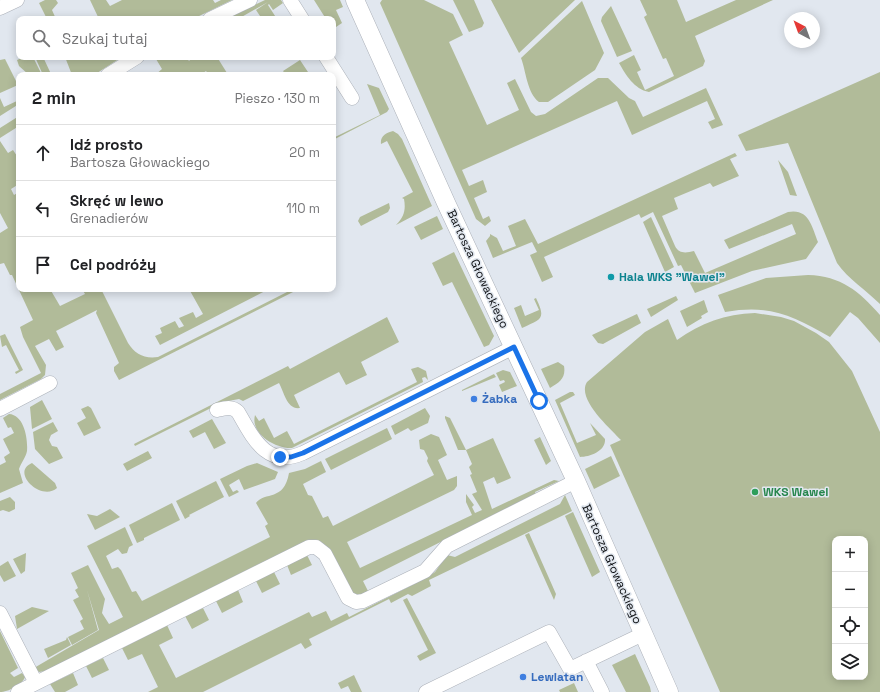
<!DOCTYPE html>
<html lang="pl">
<head>
<meta charset="utf-8">
<style>
  :root { --surface:#fff; --page:#f6f6f6; --text:#202124; --muted:#757577; --line:#e0e0e0 }
  body { margin:0; font-family:"Space Grotesk",sans-serif; background:var(--page); color:var(--text) }
  .controls { position:absolute; right:12px; bottom:12px; display:grid; overflow:hidden; border-radius:8px; box-shadow:0 2px 10px #0003 }
  .controls button { width:36px; height:36px; display:grid; place-items:center; padding:0; border:0; border-bottom:1px solid var(--line); background:var(--surface); color:var(--text); font:20px sans-serif }
  .compass { position:absolute; left:784px; top:12px; width:36px; height:36px; border-radius:50%; background:var(--surface); box-shadow:0 2px 10px #0003; rotate:319deg }
  .stop { position:absolute; width:12px; height:12px; margin:-9px; border:3px solid #1a73e8; border-radius:50%; background:#fff }
  .stop.end { background:#1a73e8; border-color:#fff; box-shadow:0 1px 4px #0008 }
  .list { margin:0; padding:0; list-style:none }
  h2 { display:flex; justify-content:space-between; align-items:center; height:52px; margin:0; padding:0 16px; font-size:17px }
  h2 small { font-size:13px; font-weight:400; color:var(--muted) }
  .list li { display:grid; grid-template-columns:26px 1fr auto; gap:12px; align-items:center; box-sizing:border-box; height:56px; padding:0 16px; border-top:1px solid var(--line) }
  .list b { display:block; font-size:15px; white-space:nowrap }
  .list p { margin:0; font-size:13px; white-space:nowrap; color:var(--muted) }
  .list em { font-size:13px; font-style:normal; color:var(--muted) }
  .icon { flex:none; width:22px; height:22px; fill:none; stroke:currentColor; stroke-width:2; stroke-linecap:round; stroke-linejoin:round }
  .map { position:relative; flex:none; width:880px; height:692px; overflow:hidden }
  .search { position:absolute; background:var(--surface); box-shadow:0 2px 10px #0003; left:16px; top:16px; width:320px; height:44px; display:flex; align-items:center; gap:10px; box-sizing:border-box; padding:0 14px; border-radius:8px; color:var(--muted); font-size:15px }
  .panel { position:absolute; background:var(--surface); box-shadow:0 2px 10px #0003; left:16px; top:72px; width:320px; height:220px; border-radius:8px }
  .map>svg:first-child { display:block }
  .green { fill:#b1bb99; fill-rule:evenodd }
  .lines { fill:none; stroke-linecap:round; stroke-linejoin:round }
  .minor-casing { stroke:#acb1b9; stroke-width:15 }
  .tertiary-casing { stroke:#acb1b9; stroke-width:19 }
  .minor { stroke:#fff; stroke-width:14 }
  .tertiary { stroke:#fff; stroke-width:18 }
  .route { stroke:#1a73e8; stroke-width:5 }
  .culture-dot { fill:#0f9aa8; stroke:#e1e7ef; stroke-width:1.5 }
  .shop-dot { fill:#3f7fe0; stroke:#e1e7ef; stroke-width:1.5 }
  .leisure-dot { fill:#2e9e5b; stroke:#e1e7ef; stroke-width:1.5 }
  .labels { text-anchor:middle; dominant-baseline:central; stroke-width:3; stroke-linejoin:round; paint-order:stroke }
  .street-label { font-size:12px; fill:#0c0e11; stroke:#e1e7ef }
  .culture-label { font-size:12px; font-weight:bold; fill:#0d838f; stroke:#e1e7ef; text-anchor:start }
  .shop-label { font-size:12px; font-weight:bold; fill:#366cbe; stroke:#e1e7ef; text-anchor:start }
  .leisure-label { font-size:12px; font-weight:bold; fill:#27864d; stroke:#e1e7ef; text-anchor:start }
</style>
</head>
<body>
<div class="map">
<svg width="880" height="692" viewBox="0 0 880 692">
  <rect width="100%" height="100%" fill="#e1e7ef"/>
  <path class="green" d="M45,0H56L58,3L52,10L56,19H47L39,3Z
    M90,0H106L110,6L122,0H213L215,3L221,0H232L193,19H99Z
    M265,0H281L283,3L273,10L269,4L268,5L277,19H262L256,10L268,2L238,19H226Z
    M314,0H340L343,7L336,10L342,23L333,29V19H326Z
    M382,0H424L453,14L463,35L449,42L487,125L519,110L507,83L515,79L531,112L536,116L545,114L598,78H608L629,98L635,101L643,117L706,88L723,125L712,129L708,122L715,119L707,101L632,135L617,101L462,170L469,186L483,180L487,192L474,198L483,219L489,216L491,221L485,226L476,219L380,3Z
    M453,0H474L484,23L482,27L469,32Z
    M491,0H575L519,53Z
    M640,0H677L686,22L736,0H773L695,36L705,61L703,66L649,92C634,89 626,75 619,63L634,55L641,70L637,72L645,90L674,76L666,58L663,59L644,17L647,15Z
    M582,1L604,53L595,70L548,102H539C527,93 526,71 521,58Z
    M611,6L632,51L617,57L601,21L602,17Z
    M24,57H33L42,75H29L19,66L17,60Z
    M35,57H46L44,59L51,74L43,75Z
    M65,57H122L94,75H72Z
    M159,57H186L189,61L190,60L188,57H217L227,73L209,75L206,71L200,75H155L162,69L156,59Z
    M5,59L18,85L0,93V60Z
    M300,60L310,75H286L283,71Z
    M880,72V304C866,290 848,279 837,263L788,143L746,151L738,135Z
    M367,84L379,88L389,109L387,112L333,140V138L380,115Z
    M0,98L4,107L19,100V104L0,116Z
    M19,116V126L0,138V128Z
    M393,131L398,134L402,139L432,206L396,225C404,217 406,210 404,199L402,198L413,192L387,141L381,144C380,136 386,133 393,131Z
    M0,141L8,153L13,150L19,159V184L11,189L14,195L19,192V289H50L60,306L85,294L82,289H101L128,343C135,354 144,359 158,357L293,289H299L119,380L114,371V367L119,363L96,313L97,310L56,331L64,347L56,351L49,339L35,346L46,365L45,375L41,379L0,400V394L41,373L23,337L20,327L33,320L12,275H10L4,263L0,264V233L8,228L0,213Z
    M735,153L737,156L730,159L739,176L713,187L710,183L674,198L678,209L662,216L675,246C679,254 686,253 694,251L705,273L796,234L792,224L729,249L724,240L788,212C809,208 812,227 818,242L806,259L752,271L695,293L681,265L678,266L653,212L641,218L639,214L544,257L553,277L542,282L530,255L537,252L532,242L493,258L486,241L490,236V234L497,238L503,251L516,246L508,226L525,219L538,244Z
    M778,160L788,172L797,196L790,195Z
    M389,203L390,208L388,212L361,226L358,221L360,217Z
    M437,216L443,229L421,240L414,227Z
    M651,217L674,267L665,272L643,222Z
    M454,252L494,336L489,345L484,347L452,282L443,286L432,263Z
    M808,275C841,276 859,291 880,315V343L858,318L850,312L830,337C793,316 771,304 725,312L718,295L766,278Z
    M189,289H231L232,292L237,289H269L160,345L155,336L162,333L160,328L175,321L179,328L184,326L179,318L193,312L196,318L203,314Z
    M676,296L678,300L651,317L647,309Z
    M536,298C546,319 542,319 522,328L514,308L521,305L525,316L539,310L534,299Z
    M704,300L708,312L701,316L702,318L687,327L680,311Z
    M755,313L781,317L794,321L816,333L829,342L852,371L880,432V692H720L610,445L621,440C611,429 576,399 587,382L645,332L668,319L677,340C701,323 725,314 755,313ZM835,539H865V677H835Z
    M637,314L641,323L603,344L598,343L592,335Z
    M387,317L399,342L361,362L367,375L346,385L339,372L294,395L300,408C287,410 284,392 279,383L243,401L239,399L223,402L135,446L134,444L288,366L290,369Z
    M5,334L23,370L16,374L15,372L19,370L6,345L2,347L0,336Z
    M558,362L564,366C566,378 560,382 550,388L541,369Z
    M418,367L426,371L428,380L425,377L422,378L423,382L292,448C276,449 250,434 255,415L259,421L264,418L274,438L287,431L294,444L417,382L411,369Z
    M503,370L510,372L517,386L502,392L499,385L505,382L504,380L500,381L496,373Z
    M494,374L496,377L462,391V390Z
    M570,392H573L575,395L560,403L577,443L596,435L590,423L605,439C606,451 590,457 580,457L555,400Z
    M42,400L52,419L32,429L30,407Z
    M88,406L91,408L101,428L84,436L77,423L86,418L81,409Z
    M425,408L430,416L428,423L411,431L408,428L395,435L391,426Z
    M9,414C24,415 28,438 27,451C26,457 21,463 19,469L23,483L0,493V465L6,462L4,457L10,453L3,439L14,433L11,427L8,428L3,418Z
    M445,416L450,418L466,450L493,438L511,478L497,484L494,477L483,482L492,509L554,480L559,481L535,492L536,494L363,581L369,593L355,595C346,583 332,544 319,542C315,541 309,542 304,542L46,671L39,672L34,668L99,630L87,590L98,630L72,645L68,637L84,629L80,621L83,619L73,600L79,597L75,590L78,588L71,573L88,565L105,599L102,613L109,624L123,617L87,546L125,527L133,545L129,547L127,553L122,554L118,549L106,556L112,569L118,567L121,570L132,592L136,591L142,601L270,537L265,526L268,524L256,503C265,491 284,502 289,473L305,469L321,461L326,472L303,484L308,495L312,496L323,518L328,516L333,526L434,475L427,461L428,458L424,450L420,449L419,440L431,434L439,437L447,455L438,460L447,480L457,476V486L454,490L347,542L360,568L472,515L466,502V494L474,505L472,507L475,513L482,510L472,494L477,492L470,475L472,474L469,467L472,464L466,450H458L445,418Z
    M212,419L226,443L214,449L205,432L193,438L189,431Z
    M53,422L58,431L51,435L49,440L52,446L57,447L63,458L49,464L35,449L33,432Z
    M387,428L392,439L331,470L325,459Z
    M540,437L551,461L546,465L534,440Z
    M148,451L152,458L127,471L123,464Z
    M611,456L620,476L594,489L585,469Z
    M32,463L55,483L57,488C41,502 10,472 32,463Z
    M257,463L278,472L275,479L244,490L239,479L229,485L233,492L237,490L239,492L229,497L220,479L247,466Z
    M216,481L224,497L189,515L190,516L185,519L176,501Z
    M565,495L572,511L429,580L431,586L412,596L408,594L391,603L389,599L309,639L312,645L305,649L301,643L203,692H148L158,687L142,654L128,660L122,648L167,625L173,638L159,645L176,678L309,612L312,617L326,611L331,621L347,613L349,617L428,577L435,572L447,555L455,557L560,504Z
    M10,497L15,502V509L9,512L3,510L0,511V501Z
    M172,503L180,520L144,538V540L137,543L129,525Z
    M110,509L120,517L95,530L87,514L97,516Z
    M573,512L600,572L592,577L565,516Z
    M529,533L556,594L554,600L525,535Z
    M26,553L25,571L21,574L13,559Z
    M307,555L312,565L291,575L287,565Z
    M8,561L16,576L4,582L0,575V566Z
    M274,572L280,584L262,593L256,581Z
    M238,590L243,602L222,613L216,601Z
    M407,598L436,653L420,661L417,656L428,650L403,600Z
    M32,607L49,611L17,629L15,616Z
    M203,608L209,620L192,629L185,616Z
    M0,631L18,668L10,673L14,677L22,673L25,677C22,685 8,692 0,692Z
    M67,637L71,645L48,658L44,649L66,640Z
    M635,654L650,687L651,692H626L612,665Z
    M103,658L109,670L92,678L86,666Z
    M73,673L78,685L65,692H55L50,684Z
    M354,675L362,692H351L348,686L341,689L338,683Z
    M574,683L578,692H560L559,690Z"/>
  <g class="lines">
    <defs>
      <path id="minor" d="M290,0L302,19
        M0,8L17,0
        M210,19L250,0
        M326,57L352,98
        M108,75L137,57
        M0,409L50,383
        M217,410C225,408 232,406 238,412C253,438 267,469 303,453L514,347
        M0,613L36,683
        M586,661L602,692
        M18,692L309,547H316L325,554L348,598L356,602L363,601L425,571L447,546L576,481
        M426,692L549,632L570,669L643,634"/>
      <path id="tertiary" d="M355,0L447,205L576,481L669,692"/>
    </defs>
    <use href="#minor" class="minor-casing"/>
    <use href="#tertiary" class="tertiary-casing"/>
    <use href="#minor" class="minor"/>
    <use href="#tertiary" class="tertiary"/>
  </g>
  <g class="lines">
    <path class="route" d="M280,457H291L303,453L514,347L539,401"/>
  </g>
  <circle class="culture-dot" cx="611" cy="277" r="4"/>
  <g class="shop-dot">
    <circle cx="474" cy="399" r="4"/>
    <circle cx="523" cy="677" r="4"/>
  </g>
  <circle class="leisure-dot" cx="755" cy="492" r="4"/>
  <g class="labels">
    <g class="street-label">
      <text transform="translate(478 269) rotate(65)">Bartosza Głowackiego</text>
      <text transform="translate(612 564) rotate(66)">Bartosza Głowackiego</text>
    </g>
    <g class="culture-label">
      <text x="619" y="277">Hala WKS "Wawel"</text>
    </g>
    <g class="shop-label">
      <text x="482" y="399">Żabka</text>
      <text x="531" y="677">Lewiatan</text>
    </g>
    <g class="leisure-label">
      <text x="763" y="492">WKS Wawel</text>
    </g>
  </g>
</svg>
<div class="controls">
<button>+</button>
<button>−</button>
<button><svg class="icon" aria-label="locate" viewBox="0 0 24 24"><circle cx="12" cy="12" r="6"/><path d="M12 2v4M12 18v4M2 12h4M18 12h4"/></svg></button>
<button><svg class="icon" aria-label="layers" viewBox="0 0 24 24"><path d="M12 4l9 5-9 5-9-5zM3 14l9 5 9-5"/></svg></button>
</div>
<svg class="compass" viewBox="-18 -18 36 36"><path d="M0-13l5 13h-10z" fill="#e53935"/><path d="M0 13l5-13h-10z" fill="#757577"/></svg>
<div class="stop" style="left:539px;top:401px"></div>
<div class="stop end" style="left:280px;top:457px"></div>
<div class="search"><svg class="icon" aria-label="search" viewBox="0 0 24 24"><circle cx="10" cy="10" r="6"/><path d="M15 15l6 6"/></svg>Szukaj tutaj</div>
<section class="panel">
<h2>2 min<small>Pieszo · 130 m</small></h2>
<ul class="list">
<li><svg class="icon" aria-label="ahead" viewBox="0 0 24 24"><path d="M12 20V5M6 11l6-6 6 6"/></svg><div><b>Idź prosto</b><p>Bartosza Głowackiego</p></div><em>20 m</em></li>
<li><svg class="icon" aria-label="left" viewBox="0 0 24 24"><path d="M17 20v-9H6M10 6l-5 5 5 5"/></svg><div><b>Skręć w lewo</b><p>Grenadierów</p></div><em>110 m</em></li>
<li><svg class="icon" aria-label="arrive" viewBox="0 0 24 24"><path d="M6 21V4h12l-3 4 3 4H6"/></svg><div><b>Cel podróży</b></div></li>
</ul>
</section>
</div>
</body>
</html>
